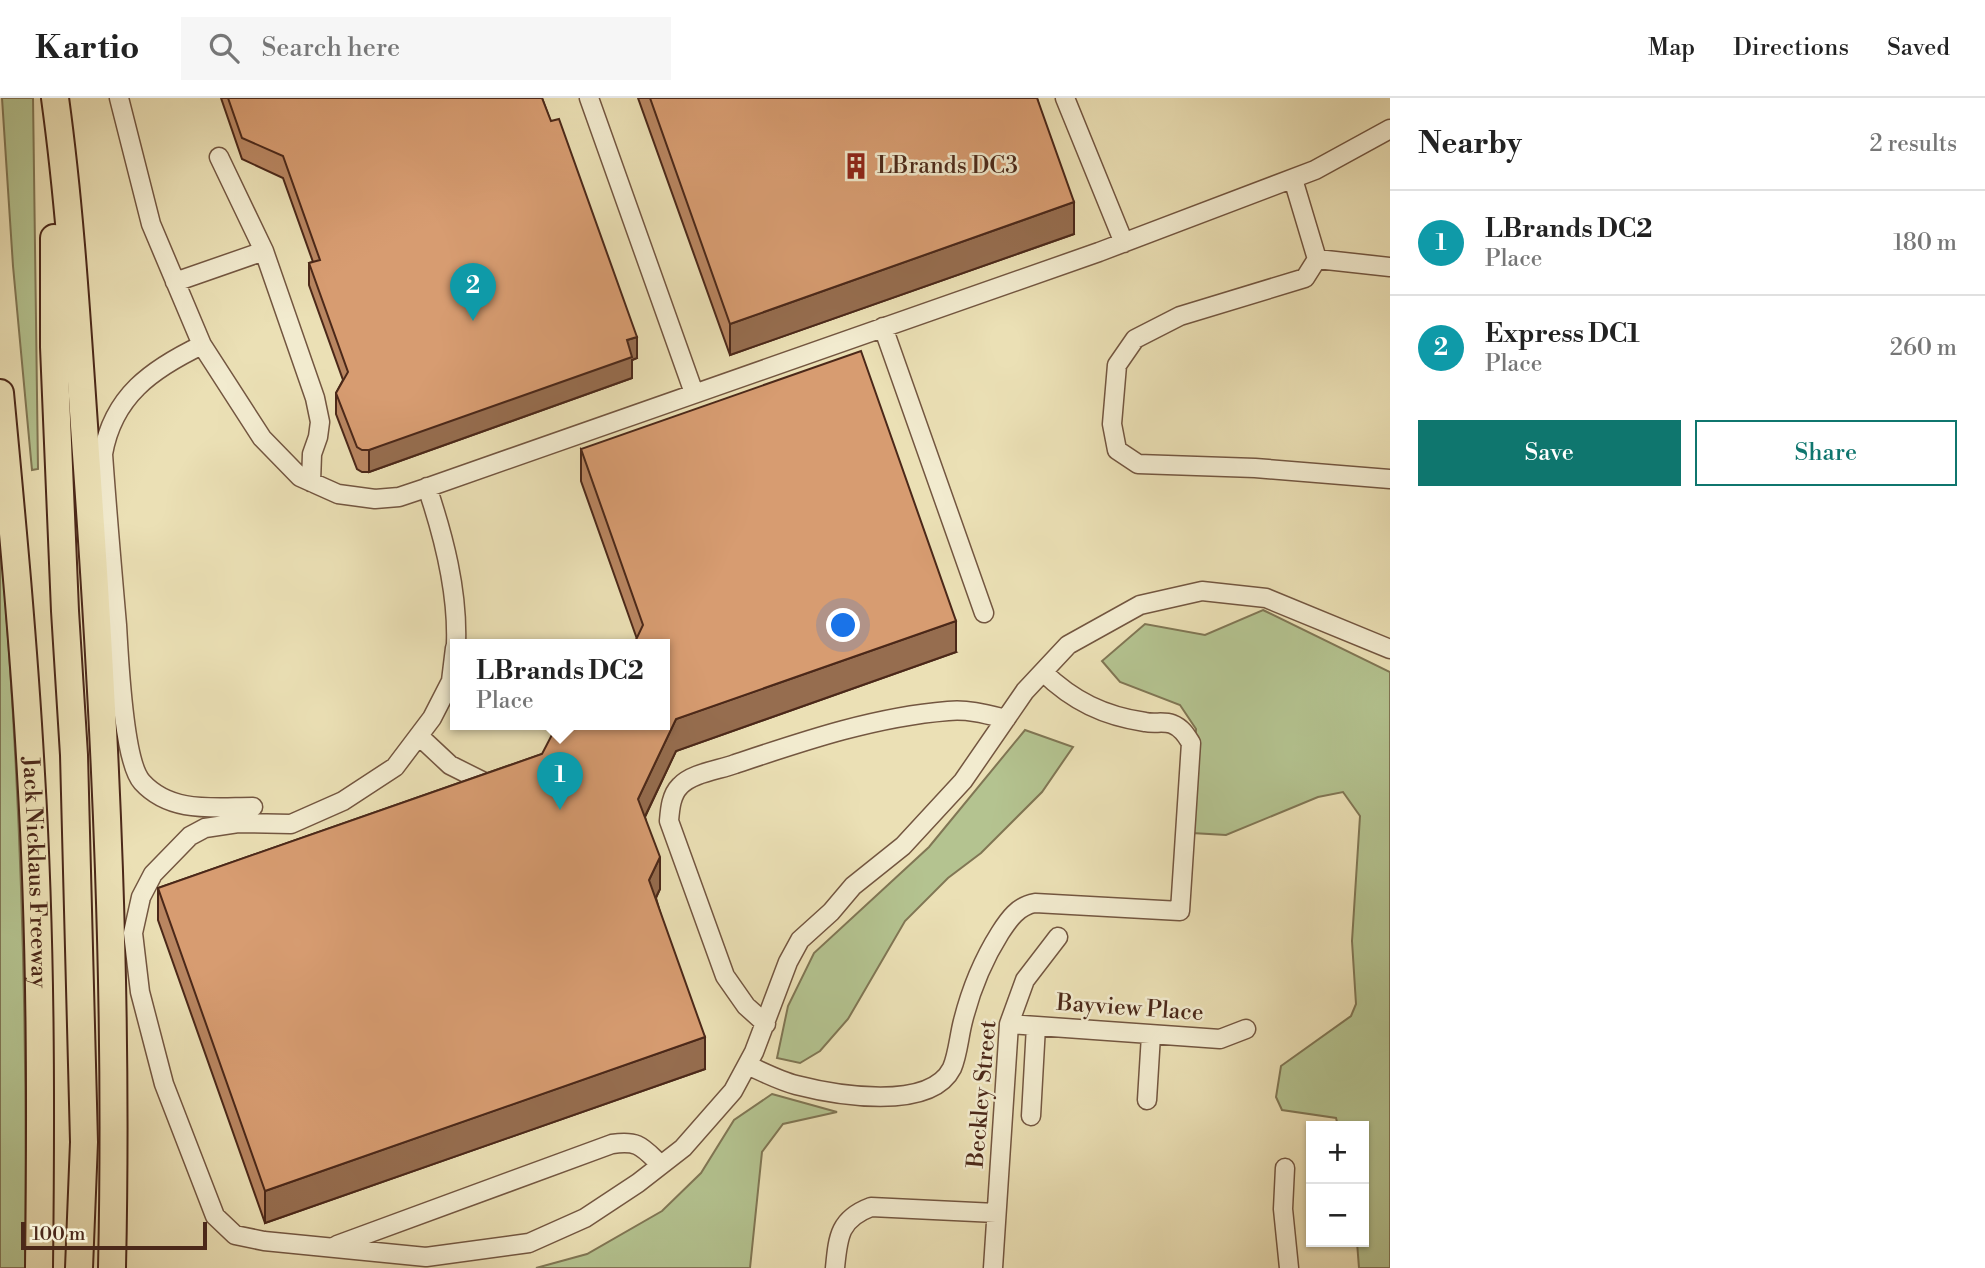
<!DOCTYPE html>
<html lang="en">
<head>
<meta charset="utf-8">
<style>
  :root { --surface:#fff; --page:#f6f6f6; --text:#222; --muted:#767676; --line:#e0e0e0; --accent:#0f766e }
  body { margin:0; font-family:"Libre Bodoni",serif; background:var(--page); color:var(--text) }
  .controls { position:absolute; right:21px; bottom:21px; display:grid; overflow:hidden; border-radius:0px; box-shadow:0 2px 5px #0004 }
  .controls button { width:63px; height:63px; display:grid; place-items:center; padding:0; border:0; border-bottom:2px solid var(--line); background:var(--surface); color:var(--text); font:35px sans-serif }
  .scale { position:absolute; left:21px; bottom:18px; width:186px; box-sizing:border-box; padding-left:7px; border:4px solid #4b2819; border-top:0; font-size:19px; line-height:24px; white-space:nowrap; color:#4b2819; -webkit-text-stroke:5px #f2ebcf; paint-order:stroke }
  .you { position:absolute; left:844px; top:528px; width:24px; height:24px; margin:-18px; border:5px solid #fff; border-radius:50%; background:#1a73e8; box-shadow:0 0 0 10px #1a73e833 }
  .badge { display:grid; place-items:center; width:46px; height:46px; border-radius:50%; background:var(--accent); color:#fff; font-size:23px; font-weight:700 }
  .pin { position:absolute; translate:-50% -58px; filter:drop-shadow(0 2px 4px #0008) }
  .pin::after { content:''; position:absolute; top:37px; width:24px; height:21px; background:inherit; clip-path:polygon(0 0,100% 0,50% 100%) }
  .popup { position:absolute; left:450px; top:541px; width:220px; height:91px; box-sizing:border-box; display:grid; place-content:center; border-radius:0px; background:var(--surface); filter:drop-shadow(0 2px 5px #0005); font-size:23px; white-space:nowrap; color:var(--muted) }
  .popup b { font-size:26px; color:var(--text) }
  .popup::after { content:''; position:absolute; left:50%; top:100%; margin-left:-14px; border:14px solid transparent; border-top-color:var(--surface) }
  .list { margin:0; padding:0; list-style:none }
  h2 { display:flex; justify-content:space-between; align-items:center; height:91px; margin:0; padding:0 28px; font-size:30px }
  h2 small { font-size:23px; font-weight:400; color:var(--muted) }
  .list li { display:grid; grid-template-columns:46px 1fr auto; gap:21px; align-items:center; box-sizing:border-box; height:105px; padding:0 28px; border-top:2px solid var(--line) }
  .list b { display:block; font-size:26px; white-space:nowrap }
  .list p { margin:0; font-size:23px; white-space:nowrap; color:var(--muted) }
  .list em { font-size:23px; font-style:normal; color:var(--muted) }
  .actions { display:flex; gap:14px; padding:21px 28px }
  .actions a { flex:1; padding:16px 0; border:2px solid var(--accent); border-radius:0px; text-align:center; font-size:24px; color:var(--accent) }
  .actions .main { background:var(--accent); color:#fff }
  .icon { flex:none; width:38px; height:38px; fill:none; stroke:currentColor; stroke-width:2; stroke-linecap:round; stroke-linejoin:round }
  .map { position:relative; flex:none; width:1390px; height:1170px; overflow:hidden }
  header { display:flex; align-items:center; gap:42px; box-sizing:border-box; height:98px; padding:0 35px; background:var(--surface); border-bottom:2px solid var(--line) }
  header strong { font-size:33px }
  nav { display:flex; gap:38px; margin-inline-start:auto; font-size:24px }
  .search { width:490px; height:63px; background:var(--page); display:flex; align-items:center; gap:18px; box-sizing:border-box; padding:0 24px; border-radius:0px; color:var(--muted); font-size:26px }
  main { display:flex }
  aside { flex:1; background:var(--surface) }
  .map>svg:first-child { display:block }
  .green { fill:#b4c390; stroke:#807654; stroke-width:2 }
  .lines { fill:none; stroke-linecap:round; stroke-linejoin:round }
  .minor-casing { stroke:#735640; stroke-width:21 }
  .highway-casing { stroke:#4b2819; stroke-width:30 }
  .minor { stroke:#f2ebcf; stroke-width:18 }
  .highway { stroke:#ebe0b5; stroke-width:26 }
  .wall { fill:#b98661; stroke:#4b2819; stroke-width:2 }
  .shaded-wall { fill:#966d4f; stroke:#4b2819; stroke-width:2 }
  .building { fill:#d79c71; stroke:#4b2819; stroke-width:2 }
  .labels { text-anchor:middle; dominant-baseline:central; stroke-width:5; stroke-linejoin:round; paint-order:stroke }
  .poi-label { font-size:23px; fill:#4b2819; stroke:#f2ebcf; text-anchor:start }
  .street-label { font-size:23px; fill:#4b2819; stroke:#f2ebcf }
</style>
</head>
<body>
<header>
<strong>Kartio</strong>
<div class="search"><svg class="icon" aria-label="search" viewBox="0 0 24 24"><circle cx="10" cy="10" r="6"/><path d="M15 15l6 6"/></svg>Search here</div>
<nav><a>Map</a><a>Directions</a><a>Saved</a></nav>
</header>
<main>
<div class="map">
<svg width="1390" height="1170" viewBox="0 0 1390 1170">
  <rect width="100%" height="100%" fill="#ebe0b5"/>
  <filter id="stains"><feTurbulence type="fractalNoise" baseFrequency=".00286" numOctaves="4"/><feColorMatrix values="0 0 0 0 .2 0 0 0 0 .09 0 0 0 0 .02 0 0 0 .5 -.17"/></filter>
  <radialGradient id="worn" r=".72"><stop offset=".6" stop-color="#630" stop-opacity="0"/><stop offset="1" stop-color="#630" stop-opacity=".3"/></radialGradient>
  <path class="green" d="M2,0H33L38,371L32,372L13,168Z
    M0,437C21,681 28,925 25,1170H0Z
    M1263,512L1390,574V1170H1359L1357,1144H1364V1028H1338L1336,1020L1282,1012L1276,999L1281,968L1351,918L1356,906L1352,843L1360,718L1343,694L1318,699L1226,737L1192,735L1196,631L1180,607L1120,584L1102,563L1145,526L1205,537Z
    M1025,632L1073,649L1042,694L981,755L948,780L905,823L848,921L820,953L800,965L777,960L788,908L814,855L929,749Z
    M772,996L837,1014L783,1026L762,1054L750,1170H536L587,1156L662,1113L701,1075L734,1022Z"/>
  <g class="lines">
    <defs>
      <path id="minor" d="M119,0L151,126L202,247L262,340L300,379L338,396L375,401L399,399L423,391L1099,154L1315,72L1390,31
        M589,0L694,295
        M1065,0L1124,145
        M219,59L264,153L315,300L320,324L318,339L312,356L311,384
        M1293,81L1317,161L1305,180L1180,218L1135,241L1117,267L1112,326L1117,352L1138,366L1255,370L1390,381
        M1317,161L1390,169
        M175,184L264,153
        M883,229L984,515
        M202,247C152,271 113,298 103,356C107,413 112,470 117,527C119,559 123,663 142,684C171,716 215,709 253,709
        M427,389C444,439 458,493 456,546
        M455,550L451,583L432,620L395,669L343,703L291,726L238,725L205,730L190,738L153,776L141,799L133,835L140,894L164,986L215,1118L235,1137L264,1143L426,1159L529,1145L585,1120L638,1085L683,1050L733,993L754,954L788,864L800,842L831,814L853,788L903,748L963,683L1025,593L1068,547L1140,507L1202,493L1266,500L1390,551
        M419,638L450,667L484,684
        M766,926L746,908L725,878L669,723C670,711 671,697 680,688C692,675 719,672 735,666C804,643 874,619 948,613C968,611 986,616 1006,621
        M1009,926L1220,941L1246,931
        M747,967C763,974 780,983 796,987C835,997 930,1014 952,970C958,956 959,938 963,923C971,891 983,862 1000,835C1009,821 1018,808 1035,805L1180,813L1191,645C1186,637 1182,630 1172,626C1164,623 1154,626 1145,624C1104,618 1073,603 1043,574
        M1147,1002L1151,937
        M1031,1018L1036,928
        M1285,1070L1283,1111L1289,1170
        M337,1147L612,1046C639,1042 642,1049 661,1067
        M835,1170C838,1139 839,1121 871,1109L996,1115
        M993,1170L1009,926L1025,882L1058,839"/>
      <g id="highway">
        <path d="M55,0C72,123 78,246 87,370C106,636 118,903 112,1170"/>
        <path d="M54,140V249L65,513L74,657L84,1044L79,1170"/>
        <path id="s1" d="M0,295C12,422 24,549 31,676C41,841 41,1006 39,1170"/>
      </g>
    </defs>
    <use href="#minor" class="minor-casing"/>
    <use href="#highway" class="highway-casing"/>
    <use href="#minor" class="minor"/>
    <use href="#highway" class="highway"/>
  </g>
  <path class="wall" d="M221,0H542L637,260L632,262V280L369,374H362L357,371L336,316V295L343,282L309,187V165L313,164L283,80L242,61Z
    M638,0H1037L1074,136L730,257Z
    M581,351L956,554L676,653L645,719L660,791L656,800L705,971L265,1125L158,822V790L542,656L665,626L637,541L581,383Z"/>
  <path class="shaded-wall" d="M1074,104V136L730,257V226Z
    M637,239V260L632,262V280L369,374V352L627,242Z
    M956,523V554L676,653L638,733V701L676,621Z
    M660,759V791L649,813V782Z
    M705,939V971L265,1125V1093Z"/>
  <path class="building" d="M228,0H542L551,23L559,21L637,239L627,242L632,259L369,352H362L357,349L336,295L348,274L309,165L320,162L283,58L242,40Z
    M650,0H1037L1074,104L730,226Z
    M861,253L956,523L676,621L638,701L660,759L649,782L705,939L265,1093L158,790L542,656L556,629L563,626H665V546H634L643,527L581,351Z"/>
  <defs>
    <symbol id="building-bare" viewBox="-9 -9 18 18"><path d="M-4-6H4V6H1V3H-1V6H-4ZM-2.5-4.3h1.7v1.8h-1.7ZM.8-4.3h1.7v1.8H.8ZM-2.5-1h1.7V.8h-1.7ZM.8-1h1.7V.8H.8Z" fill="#8f2418" stroke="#f2ebcf" stroke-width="2.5" paint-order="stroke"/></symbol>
  </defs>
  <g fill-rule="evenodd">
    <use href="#building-bare" x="837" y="49" width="38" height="38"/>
  </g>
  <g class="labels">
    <g class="poi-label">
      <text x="877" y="68">LBrands DC3</text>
    </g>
    <g class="street-label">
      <text stroke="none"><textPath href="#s1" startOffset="481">Jack Nicklaus Freeway</textPath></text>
      <text transform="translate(1130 910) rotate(4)">Bayview Place</text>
      <text transform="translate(982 996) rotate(-85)">Beckley Street</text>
    </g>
  </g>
  <rect width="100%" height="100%" filter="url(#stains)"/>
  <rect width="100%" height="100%" fill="url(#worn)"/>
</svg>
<div class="controls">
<button>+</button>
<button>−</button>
</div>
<div class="scale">100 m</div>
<div class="you"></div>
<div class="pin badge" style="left:560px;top:712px;background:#0f9aa8">1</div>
<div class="popup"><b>LBrands DC2</b>Place</div>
<div class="pin badge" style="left:473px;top:223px;background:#0f9aa8">2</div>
</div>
<aside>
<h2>Nearby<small>2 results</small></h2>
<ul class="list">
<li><span class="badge" style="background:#0f9aa8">1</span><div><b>LBrands DC2</b><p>Place</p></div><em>180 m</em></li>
<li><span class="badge" style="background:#0f9aa8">2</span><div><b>Express DC1</b><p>Place</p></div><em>260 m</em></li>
</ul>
<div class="actions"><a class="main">Save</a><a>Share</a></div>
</aside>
</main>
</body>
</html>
